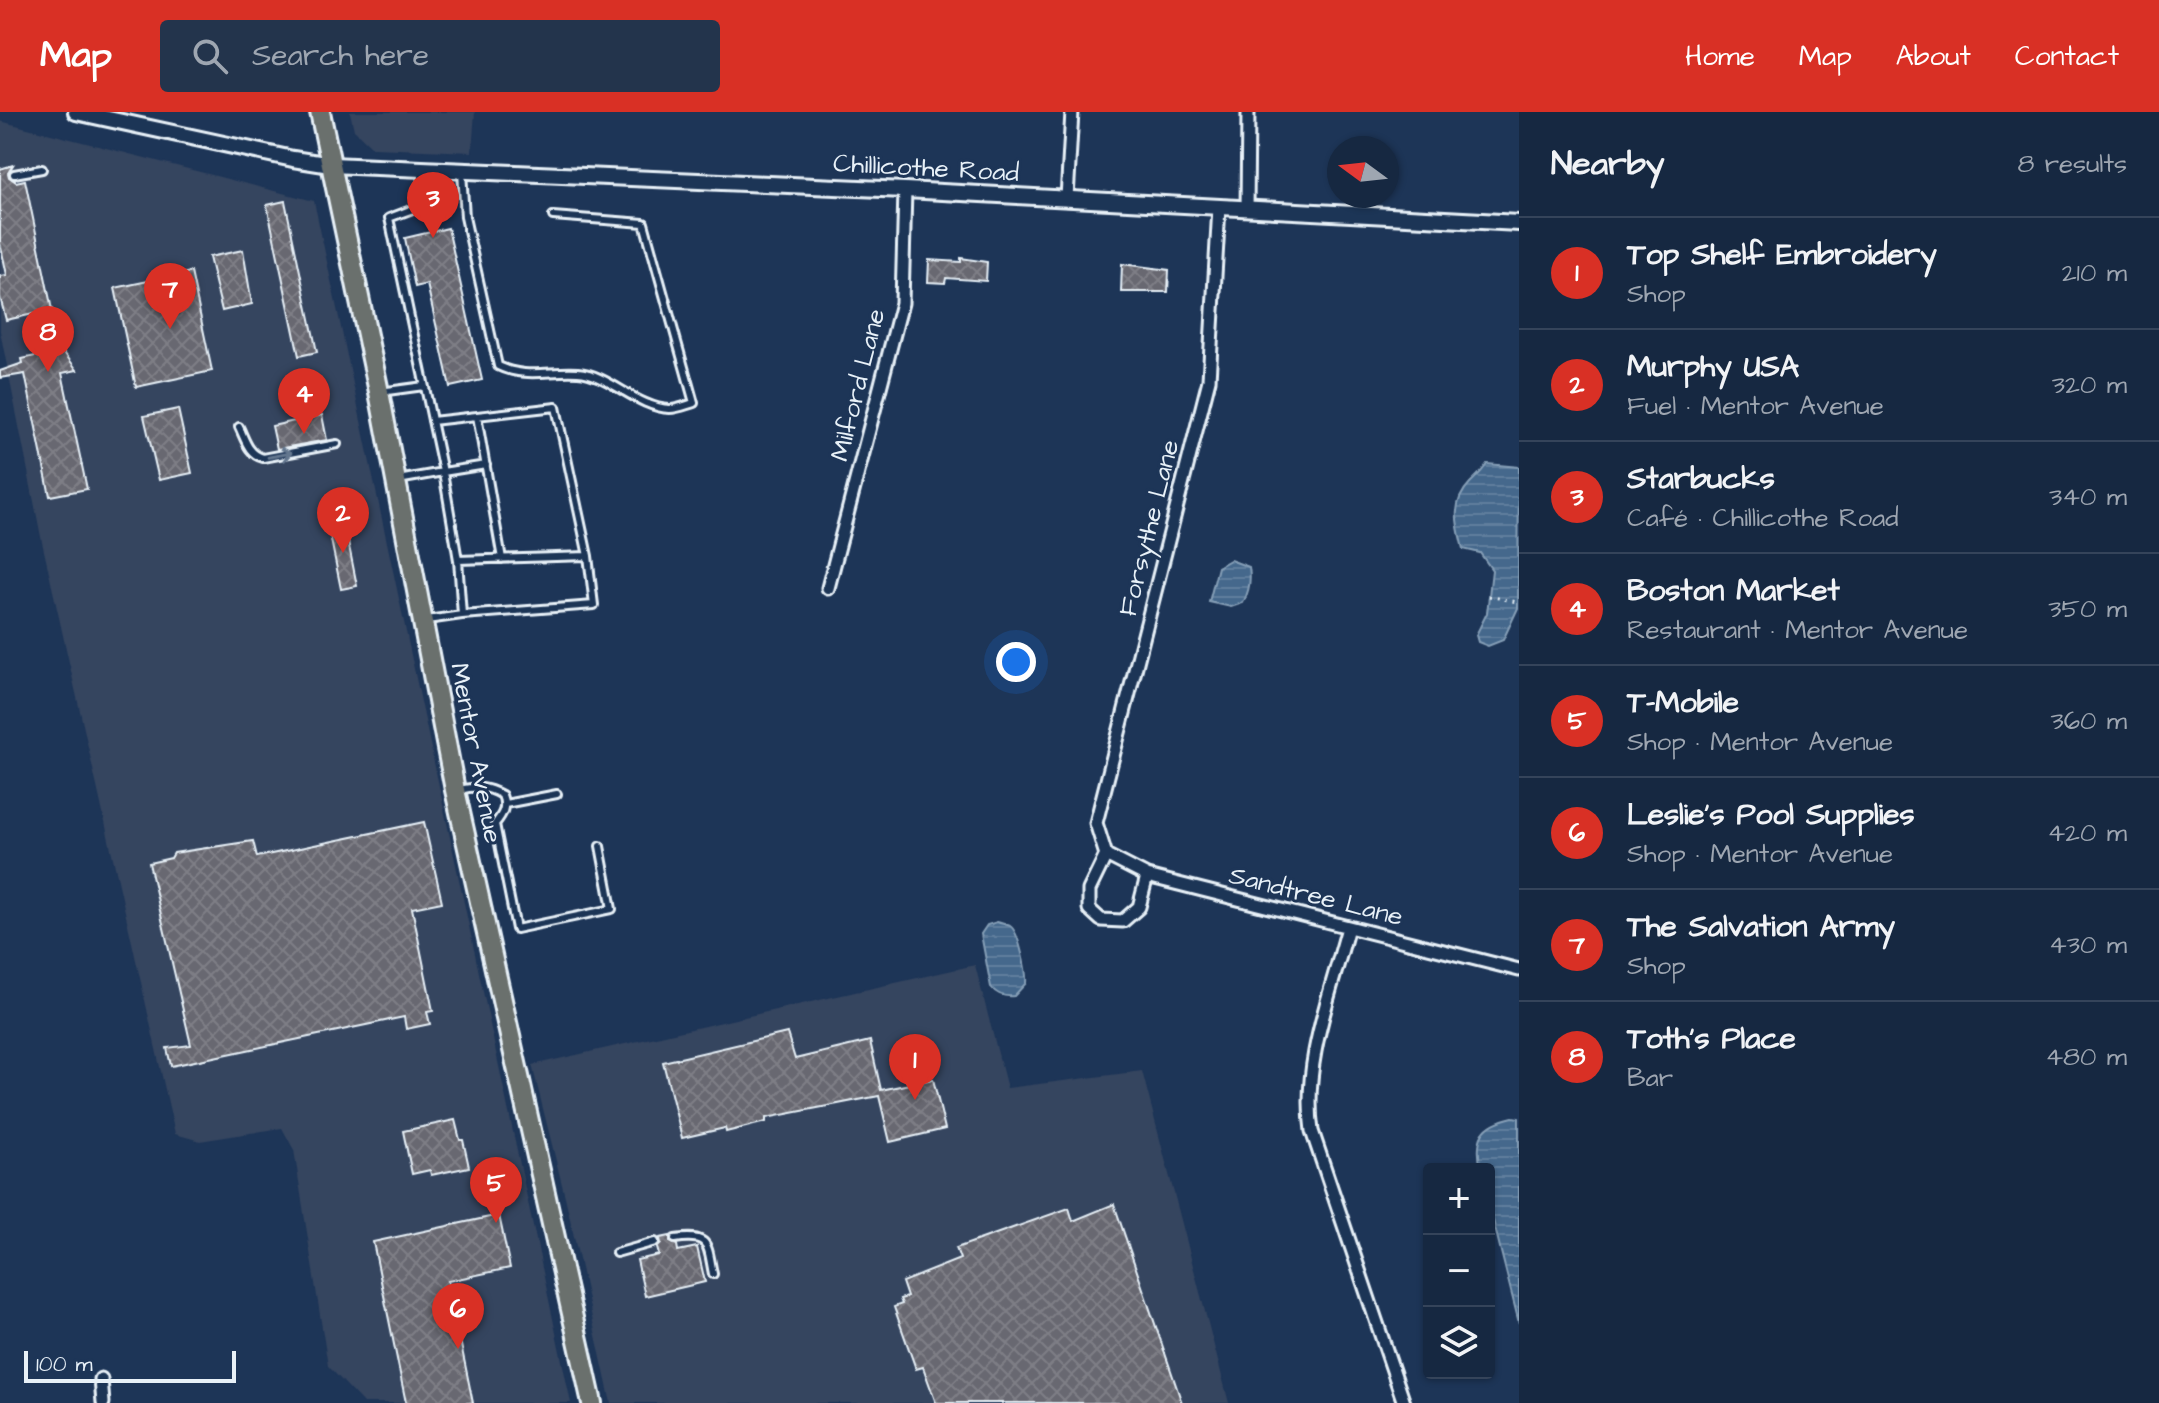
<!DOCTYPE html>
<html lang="en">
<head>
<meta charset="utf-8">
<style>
  :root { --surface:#162841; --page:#23344c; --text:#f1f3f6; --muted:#9ea6b1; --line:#35445a; --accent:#d93025 }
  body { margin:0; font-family:"Architects Daughter",sans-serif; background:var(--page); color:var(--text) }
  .controls { position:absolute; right:24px; bottom:24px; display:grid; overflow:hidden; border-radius:8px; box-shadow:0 2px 6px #0004 }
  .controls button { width:72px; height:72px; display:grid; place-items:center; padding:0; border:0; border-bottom:2px solid var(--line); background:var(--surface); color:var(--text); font:40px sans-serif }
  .compass { position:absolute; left:1327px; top:24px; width:72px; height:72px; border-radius:50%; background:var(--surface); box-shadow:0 2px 6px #0004; rotate:285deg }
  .scale { position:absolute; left:24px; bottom:20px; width:212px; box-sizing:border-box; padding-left:8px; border:4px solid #e8f1f8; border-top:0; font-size:22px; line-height:28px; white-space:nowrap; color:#e8f1f8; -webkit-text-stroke:6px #1d3557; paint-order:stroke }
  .you { position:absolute; left:1016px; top:550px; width:28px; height:28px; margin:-20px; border:6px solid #fff; border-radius:50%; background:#1a73e8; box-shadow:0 0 0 12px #1a73e833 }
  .badge { display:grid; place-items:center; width:52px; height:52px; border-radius:50%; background:var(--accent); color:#fff; font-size:26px; font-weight:700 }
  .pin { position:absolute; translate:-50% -66px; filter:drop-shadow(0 2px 4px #0008) }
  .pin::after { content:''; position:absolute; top:42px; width:28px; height:24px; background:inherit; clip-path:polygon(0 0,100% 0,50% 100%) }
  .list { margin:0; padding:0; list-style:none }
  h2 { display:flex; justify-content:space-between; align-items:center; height:104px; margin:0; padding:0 32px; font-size:34px }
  h2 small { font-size:26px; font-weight:400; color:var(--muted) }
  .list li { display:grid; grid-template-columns:52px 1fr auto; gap:24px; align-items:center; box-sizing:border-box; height:112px; padding:0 32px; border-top:2px solid var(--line) }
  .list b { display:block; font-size:30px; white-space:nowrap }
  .list p { margin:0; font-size:26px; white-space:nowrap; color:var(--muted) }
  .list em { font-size:26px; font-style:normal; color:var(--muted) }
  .icon { flex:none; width:44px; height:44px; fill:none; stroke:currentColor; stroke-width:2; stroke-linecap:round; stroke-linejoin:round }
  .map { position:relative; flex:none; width:1519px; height:1291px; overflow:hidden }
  header { display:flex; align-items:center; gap:48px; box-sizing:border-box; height:112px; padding:0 40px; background:var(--accent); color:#fff }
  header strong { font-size:38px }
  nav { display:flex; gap:44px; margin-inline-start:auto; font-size:28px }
  .search { width:560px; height:72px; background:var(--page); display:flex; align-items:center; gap:20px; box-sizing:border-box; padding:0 28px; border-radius:8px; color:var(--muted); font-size:30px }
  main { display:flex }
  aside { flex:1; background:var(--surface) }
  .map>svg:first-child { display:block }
  .built { fill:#34445f }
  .water { fill:url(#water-rules); stroke:#869fb7; stroke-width:2 }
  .building { fill:url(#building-cross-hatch); stroke:#e8f1f8; stroke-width:2 }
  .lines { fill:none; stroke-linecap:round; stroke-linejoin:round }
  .service-casing { stroke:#e8f1f8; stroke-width:12 }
  .minor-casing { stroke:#e8f1f8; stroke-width:17 }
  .tertiary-casing { stroke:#e8f1f8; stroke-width:20 }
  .primary-casing { stroke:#e8f1f8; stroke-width:24 }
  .path { stroke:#e8f1f8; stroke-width:3; stroke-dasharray:2 6; stroke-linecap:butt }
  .service { stroke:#1d3557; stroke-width:6 }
  .minor { stroke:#1d3557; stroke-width:11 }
  .tertiary { stroke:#1d3557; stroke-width:14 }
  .primary { stroke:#6b706d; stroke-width:18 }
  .oneway { stroke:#64778f }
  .labels { text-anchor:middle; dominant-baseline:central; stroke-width:6; stroke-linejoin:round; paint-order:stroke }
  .street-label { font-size:26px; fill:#e8f1f8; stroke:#1d3557 }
</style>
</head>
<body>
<header>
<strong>Map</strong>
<div class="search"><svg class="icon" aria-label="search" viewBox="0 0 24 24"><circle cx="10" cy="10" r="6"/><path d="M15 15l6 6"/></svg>Search here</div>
<nav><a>Home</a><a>Map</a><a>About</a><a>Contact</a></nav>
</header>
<main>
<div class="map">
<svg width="1519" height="1291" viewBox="0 0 1519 1291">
  <defs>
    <pattern id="water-rules" width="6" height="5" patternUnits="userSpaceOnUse" patternTransform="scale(2)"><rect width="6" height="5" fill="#45688c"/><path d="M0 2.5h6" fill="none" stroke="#607e9d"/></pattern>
    <pattern id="building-cross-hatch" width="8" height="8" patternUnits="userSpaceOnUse" patternTransform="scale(2)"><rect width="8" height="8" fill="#686871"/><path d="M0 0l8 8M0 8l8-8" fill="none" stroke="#7e7e86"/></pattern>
  </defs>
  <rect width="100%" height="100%" fill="#1d3557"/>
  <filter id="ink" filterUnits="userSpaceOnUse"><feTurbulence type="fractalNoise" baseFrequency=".0125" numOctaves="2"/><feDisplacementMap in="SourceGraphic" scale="16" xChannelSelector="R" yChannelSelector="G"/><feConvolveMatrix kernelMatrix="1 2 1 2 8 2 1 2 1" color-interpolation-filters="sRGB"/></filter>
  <g filter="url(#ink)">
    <path class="built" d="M350,0H475L472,40L373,36L354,18Z
      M0,9L314,89L571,1291H363L328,1254L294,1038L282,1016L200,1029L175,1022L42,430L0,219Z
      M975,853L1007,976L1142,959L1229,1291H611L566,1089L532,953Z"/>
    <path class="water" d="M1487,352L1519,355L1518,496L1503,528L1488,534L1478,530L1476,523L1487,501L1492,458L1480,441L1463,437C1457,413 1450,392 1470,371C1476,365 1482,360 1487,352Z
      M1230,448L1249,455C1251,467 1249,480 1243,491L1231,495L1209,490L1218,455Z
      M997,810C999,811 1009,813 1010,814C1019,819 1027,861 1026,871L1014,884C1004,885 997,883 991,875L981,822L987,813Z
      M1513,1005L1519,1006V1211L1489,1092V1057H1481C1474,1025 1482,1012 1513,1005Z"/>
    <path class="building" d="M13,53L8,61L9,65L16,70L25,68L52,198L6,208L0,185V164L7,163L0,131V57Z
      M285,89L317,240L299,244L267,93Z
      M448,116L482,268L450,275L427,172L415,175L405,126Z
      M243,138L252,192L222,199L209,145Z
      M961,146L987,150L986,169L946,166L945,171L928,170L929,148L961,150Z
      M1122,152L1169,158L1168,180H1121Z
      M191,160L212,259L136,275L115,176Z
      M62,238L77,258L62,261L87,377L50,384L25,262L0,266V259L23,251L22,247Z
      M178,297L192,361L159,368L144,304Z
      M322,303L327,328L277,337L272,314Z
      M343,404L357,474L341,477L327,408Z
      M424,710L442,790L412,796L433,899L427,900L430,912L406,917L404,905L171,954L167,936L191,933L149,751L171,746L174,741L253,729L257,745Z
      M787,921L795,947L870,929L881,978L933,967L945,1017L890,1030L879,984L766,1006V1010L726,1020L725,1016L682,1026L663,950Z
      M455,1008L460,1028H463L469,1055L431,1063L430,1058L412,1062L403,1019Z
      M1114,1092L1182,1291H936L923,1255L916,1257L894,1195L902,1192L900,1187L907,1185L902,1170L960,1147L956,1136L1069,1096L1073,1109Z
      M499,1103L510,1156L448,1169L473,1291H406L373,1130Z
      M670,1124V1130L677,1133L678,1139L697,1135L705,1170L645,1184L637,1148L659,1143L657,1136L661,1132L660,1126Z"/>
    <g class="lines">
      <defs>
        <path id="service" d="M462,60L465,105L498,254C525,267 550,258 578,260C609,262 637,296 670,297C677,297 687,293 694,291L644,111L553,104
          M14,62L42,57
          M380,280L424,274
          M477,304L502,447
          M432,309L556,295L588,444L458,448L443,360L486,353
          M239,315C245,327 248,342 263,346L337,332
          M398,368L443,360L389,106L421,94L422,58
          M458,448L462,503
          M427,508L462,503L594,493L588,444
          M459,678C476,674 486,674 502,683C507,695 503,702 495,712L516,817L612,797L600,734
          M505,692L557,682
          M675,1127C710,1122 707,1132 713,1162
          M616,1141L655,1130"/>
        <path id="minor" d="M1067,86L1072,0
          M1247,97L1248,0
          M828,476L902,191L905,78
          M1106,743L1096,711L1209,268L1219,95
          M1106,743L1147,764L1519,858
          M1106,743L1089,778V797L1101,808L1123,809L1139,795L1147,764
          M1348,815C1331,881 1302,951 1312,1019L1404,1291
          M101,1267L103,1291"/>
        <path id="tertiary" d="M76,0L293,47L331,53L905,78L1519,111"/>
        <path id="primary" d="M320,0L379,280L455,678L592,1291"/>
      </defs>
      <use href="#service" class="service-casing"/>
      <use href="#minor" class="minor-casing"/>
      <use href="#tertiary" class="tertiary-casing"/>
      <use href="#primary" class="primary-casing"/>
      <path class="path" d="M1489,484L1517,490"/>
      <use href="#service" class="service"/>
      <use href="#minor" class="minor"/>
      <use href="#tertiary" class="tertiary"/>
      <use href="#primary" class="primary"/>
    </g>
    <defs><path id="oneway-shaft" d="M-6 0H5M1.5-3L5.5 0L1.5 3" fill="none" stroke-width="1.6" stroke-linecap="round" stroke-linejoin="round" transform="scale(2)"/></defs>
    <use class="oneway" href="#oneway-shaft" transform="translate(280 343) rotate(-11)"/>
  </g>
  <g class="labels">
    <g class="street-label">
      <text transform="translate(926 56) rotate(3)">Chillicothe Road</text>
      <text transform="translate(858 273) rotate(-76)">Milford Lane</text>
      <text transform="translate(1149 416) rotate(-76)">Forsythe Lane</text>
      <text transform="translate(476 641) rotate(79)">Mentor Avenue</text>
      <text transform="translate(1316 784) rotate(14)">Sandtree Lane</text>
    </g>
  </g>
</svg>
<div class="controls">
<button>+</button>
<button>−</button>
<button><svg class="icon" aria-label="layers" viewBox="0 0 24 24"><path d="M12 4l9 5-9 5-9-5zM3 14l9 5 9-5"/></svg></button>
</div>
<svg class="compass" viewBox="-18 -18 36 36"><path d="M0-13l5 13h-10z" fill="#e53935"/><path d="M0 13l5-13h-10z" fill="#9ea6b1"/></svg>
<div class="scale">100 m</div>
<div class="you"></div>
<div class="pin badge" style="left:915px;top:988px">1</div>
<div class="pin badge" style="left:343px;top:441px">2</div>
<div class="pin badge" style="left:433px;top:126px">3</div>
<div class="pin badge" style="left:304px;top:322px">4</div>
<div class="pin badge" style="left:496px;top:1111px">5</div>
<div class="pin badge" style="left:458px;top:1237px">6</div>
<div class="pin badge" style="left:170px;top:217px">7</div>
<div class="pin badge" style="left:48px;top:260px">8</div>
</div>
<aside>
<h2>Nearby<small>8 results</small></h2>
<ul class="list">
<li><span class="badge">1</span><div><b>Top Shelf Embroidery</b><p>Shop</p></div><em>210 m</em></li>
<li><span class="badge">2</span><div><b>Murphy USA</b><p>Fuel · Mentor Avenue</p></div><em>320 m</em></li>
<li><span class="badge">3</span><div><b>Starbucks</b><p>Café · Chillicothe Road</p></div><em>340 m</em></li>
<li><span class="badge">4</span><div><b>Boston Market</b><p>Restaurant · Mentor Avenue</p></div><em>350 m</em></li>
<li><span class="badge">5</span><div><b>T-Mobile</b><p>Shop · Mentor Avenue</p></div><em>360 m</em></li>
<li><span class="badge">6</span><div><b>Leslie's Pool Supplies</b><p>Shop · Mentor Avenue</p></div><em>420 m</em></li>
<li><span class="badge">7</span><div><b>The Salvation Army</b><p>Shop</p></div><em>430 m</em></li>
<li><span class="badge">8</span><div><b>Toth's Place</b><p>Bar</p></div><em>480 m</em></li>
</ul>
</aside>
</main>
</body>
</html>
